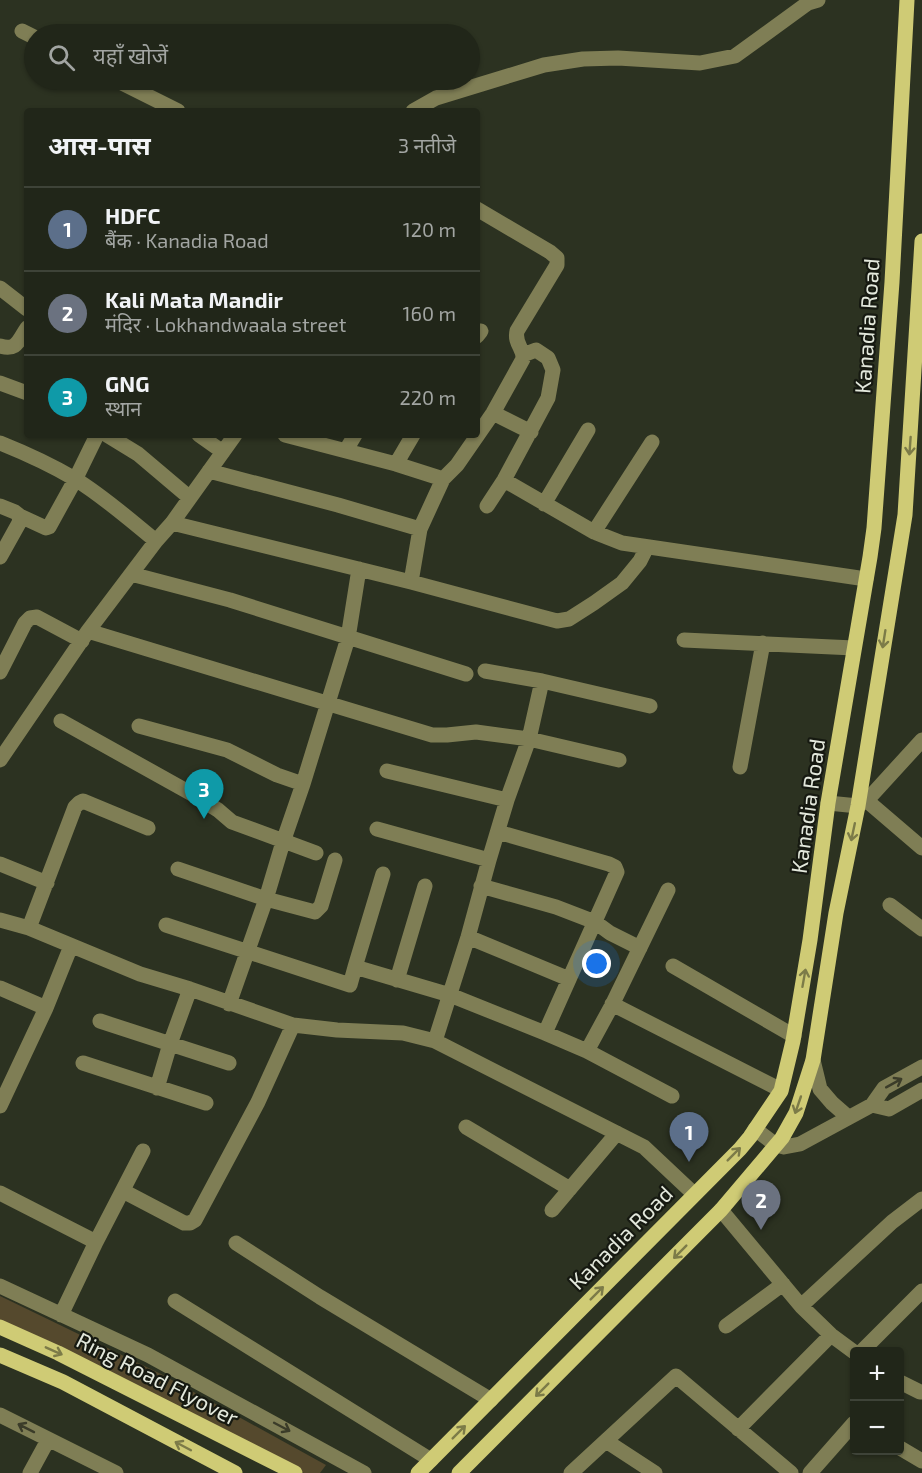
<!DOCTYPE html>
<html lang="hi">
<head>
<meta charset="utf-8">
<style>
  :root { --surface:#212619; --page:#2d3226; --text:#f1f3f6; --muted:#a2a5a2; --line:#3e4338; --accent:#ea580c }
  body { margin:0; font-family:"Exo 2","Noto Sans Devanagari",sans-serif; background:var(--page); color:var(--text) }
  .controls { position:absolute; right:18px; bottom:18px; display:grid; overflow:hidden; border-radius:6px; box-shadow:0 2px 4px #0004 }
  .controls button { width:54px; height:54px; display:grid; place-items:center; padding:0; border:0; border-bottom:2px solid var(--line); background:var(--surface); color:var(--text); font:30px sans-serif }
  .you { position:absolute; left:597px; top:964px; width:21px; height:21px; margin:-15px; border:4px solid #fff; border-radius:50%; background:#1a73e8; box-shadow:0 0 0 9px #1a73e833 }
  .badge { display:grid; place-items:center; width:39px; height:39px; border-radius:50%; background:var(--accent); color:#fff; font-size:20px; font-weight:700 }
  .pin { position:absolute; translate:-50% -50px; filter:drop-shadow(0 2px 3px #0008) }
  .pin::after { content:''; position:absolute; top:32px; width:21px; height:18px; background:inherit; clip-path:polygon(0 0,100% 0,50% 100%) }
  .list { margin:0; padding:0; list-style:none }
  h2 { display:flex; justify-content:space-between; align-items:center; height:78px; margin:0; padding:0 24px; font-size:26px }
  h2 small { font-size:20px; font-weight:400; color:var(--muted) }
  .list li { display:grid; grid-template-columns:39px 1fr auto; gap:18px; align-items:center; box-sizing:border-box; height:84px; padding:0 24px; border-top:2px solid var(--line) }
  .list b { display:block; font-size:22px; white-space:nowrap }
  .list p { margin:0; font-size:20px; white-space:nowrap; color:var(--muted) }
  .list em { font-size:20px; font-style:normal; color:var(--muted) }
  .icon { flex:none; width:33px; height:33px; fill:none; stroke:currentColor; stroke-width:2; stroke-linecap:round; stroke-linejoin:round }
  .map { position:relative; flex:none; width:922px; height:1473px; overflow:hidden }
  .search { position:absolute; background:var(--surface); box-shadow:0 2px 4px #0004; left:24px; top:24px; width:456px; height:66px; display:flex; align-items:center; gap:15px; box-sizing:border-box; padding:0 21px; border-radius:33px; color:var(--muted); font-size:22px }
  .panel { position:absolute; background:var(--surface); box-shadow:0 2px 4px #0004; left:24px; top:108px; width:456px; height:330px; border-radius:6px }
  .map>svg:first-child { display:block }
  .green { fill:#55492d }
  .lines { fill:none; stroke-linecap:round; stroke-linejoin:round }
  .minor { stroke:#7f7e55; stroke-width:15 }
  .major { stroke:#cfcb75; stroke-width:15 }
  .oneway { stroke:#7c7b48 }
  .oneway2 { stroke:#3b3c29 }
  .labels { text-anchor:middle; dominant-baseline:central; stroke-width:4.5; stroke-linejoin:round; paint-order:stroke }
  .street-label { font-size:22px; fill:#e3e8dc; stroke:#161911 }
</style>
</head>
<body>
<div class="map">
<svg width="922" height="1473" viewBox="0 0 922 1473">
  <rect width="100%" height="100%" fill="#2c3221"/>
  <path class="green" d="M0,1296L161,1374L326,1465L320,1473H304L224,1437L0,1327Z"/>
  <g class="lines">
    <path class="minor" d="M22,31L34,37
      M116,80L178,111
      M413,111L436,98L544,65L583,59L618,58L700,63L735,56L808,3L818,0
      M0,288L27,309
      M477,336L481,331
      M0,346C17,351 18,341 27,328
      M0,383L27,393
      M493,413L531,432
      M107,435L138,454L190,498
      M199,435L223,452
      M285,435L396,464L443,479
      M0,443C25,453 51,465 75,479C103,496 130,520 156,541
      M346,450L355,435
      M396,464L413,435
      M209,471L338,505L420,529L411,582
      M504,480L594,532L622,543L866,579
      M544,504L588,430
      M0,506L15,512L20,516L19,523L0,557
      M487,506L504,480L548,398L553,370L548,358L536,350L523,355
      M20,516L46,528L49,527L75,480L97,435
      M172,523L411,582L557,621L569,619L594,603L622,583L640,561L647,547
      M420,529L443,479L457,465L493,413L523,359C524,348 514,344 517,331L557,265V258L550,252L477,209
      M594,532L652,442
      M131,574L230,600L466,674
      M88,631L432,735H447L476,732L529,739L619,760
      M684,640L854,648
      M485,671L542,681L650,706
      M0,672L25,623L30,618L37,617L82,641
      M61,721L192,794L218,810L232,822L316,853
      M139,726L227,750L277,775L303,784
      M0,760L88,631L156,541L172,523L235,435
      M740,767L763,643
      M387,771L507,800
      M866,800L922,848
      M828,803L858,806L870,797L922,740
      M377,829L489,860L507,800L529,739L542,681
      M498,832L609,864L615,867L617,872L545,1033
      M0,864L47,883
      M178,869L266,899L315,912L321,906L335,860
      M383,874L355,967L450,995L545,1033L587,1051L672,1096
      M481,886L556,907L595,922L610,933L640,948
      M890,905L922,929
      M0,920L29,928L140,974L190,989L293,1025L337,1030L403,1033L435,1041L644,1147L694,1194
      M166,925L350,985L355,967
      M29,928L75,807L79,803L83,801L148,828
      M468,937L569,979
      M673,966L794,1036
      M397,980L425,886
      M0,988L46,1008
      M229,1004L266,899L283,842L303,784L348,638L359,569
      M612,1004L781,1090
      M100,1021L229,1063
      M435,1041L468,937L489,860
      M587,1051L612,1005L668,890
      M813,1060L820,1089L832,1103L848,1117
      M83,1063L206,1103
      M157,1088L170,1044L190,989
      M872,1105L884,1088L922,1067
      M0,1106L46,1008L71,946
      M466,1127L570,1189
      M755,1129L776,1145L784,1147L800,1144L872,1105L889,1109L922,1090
      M123,1191L184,1223H190L195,1220L258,1102L293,1025
      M0,1193L96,1242L61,1315
      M552,1210L617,1133
      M721,1210L801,1306L831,1335L854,1352
      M96,1242L143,1151
      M236,1243L320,1297L491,1400
      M0,1286L148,1355L364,1473
      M175,1301L431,1460
      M801,1306L892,1222L922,1199
      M726,1326L783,1284
      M861,1352L922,1291
      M900,1382L920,1392H922
      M0,1415L116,1473
      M738,1429L831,1335
      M606,1441L655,1473
      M900,1448L922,1461
      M30,1473L48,1440
      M571,1473L676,1376L791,1473
      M810,1473L854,1423"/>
    <path class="major" d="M0,1327L58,1353L295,1473
      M0,1355L63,1382L235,1473
      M418,1473L740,1149L750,1137L781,1091L793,1041L810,940L828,803L870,557L874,528L892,282L907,0
      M459,1473L721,1210L782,1138L796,1113L813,1060L836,913L858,806L905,515L922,241"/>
  </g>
  <defs><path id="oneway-shaft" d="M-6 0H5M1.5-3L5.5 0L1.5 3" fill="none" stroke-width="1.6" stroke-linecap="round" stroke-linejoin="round" transform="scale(1.5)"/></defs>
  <g class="oneway">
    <use href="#oneway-shaft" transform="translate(910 446) rotate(94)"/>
    <use href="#oneway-shaft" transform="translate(884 639) rotate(99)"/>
    <use href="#oneway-shaft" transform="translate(853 832) rotate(102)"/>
    <use href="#oneway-shaft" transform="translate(804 978) rotate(-80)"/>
    <use href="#oneway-shaft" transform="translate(798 1105) rotate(109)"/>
    <use href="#oneway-shaft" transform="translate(734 1154) rotate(-45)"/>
    <use href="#oneway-shaft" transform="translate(680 1252) rotate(135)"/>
    <use href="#oneway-shaft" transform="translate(597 1293) rotate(-45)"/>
    <use href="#oneway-shaft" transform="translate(54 1351) rotate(24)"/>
    <use href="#oneway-shaft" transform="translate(542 1390) rotate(135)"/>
    <use href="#oneway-shaft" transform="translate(459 1432) rotate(-45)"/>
    <use href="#oneway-shaft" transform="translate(183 1446) rotate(-152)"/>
  </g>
  <g class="oneway2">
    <use href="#oneway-shaft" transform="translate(894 1083) rotate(-29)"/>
    <use href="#oneway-shaft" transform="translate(282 1427) rotate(28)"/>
    <use href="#oneway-shaft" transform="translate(26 1428) rotate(-153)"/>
  </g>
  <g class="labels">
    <g class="street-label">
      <text transform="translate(866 326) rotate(-86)">Kanadia Road</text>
      <text transform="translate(807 806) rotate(-82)">Kanadia Road</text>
      <text transform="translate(620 1237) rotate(-45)">Kanadia Road</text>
      <text transform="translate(158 1378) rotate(27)">Ring Road Flyover</text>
    </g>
  </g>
</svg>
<div class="controls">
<button>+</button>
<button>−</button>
</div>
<div class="you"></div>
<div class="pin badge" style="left:689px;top:1162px;background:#5c6f8a">1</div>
<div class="pin badge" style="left:761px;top:1230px;background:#6b7280">2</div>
<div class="pin badge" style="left:204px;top:819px;background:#0f9aa8">3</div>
<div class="search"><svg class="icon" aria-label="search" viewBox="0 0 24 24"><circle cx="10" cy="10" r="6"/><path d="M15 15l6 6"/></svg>यहाँ खोजें</div>
<section class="panel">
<h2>आस-पास<small>3 नतीजे</small></h2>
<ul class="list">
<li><span class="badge" style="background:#5c6f8a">1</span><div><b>HDFC</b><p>बैंक · Kanadia Road</p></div><em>120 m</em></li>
<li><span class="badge" style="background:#6b7280">2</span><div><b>Kali Mata Mandir</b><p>मंदिर · Lokhandwaala street</p></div><em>160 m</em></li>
<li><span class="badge" style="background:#0f9aa8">3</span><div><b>GNG</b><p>स्थान</p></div><em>220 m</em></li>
</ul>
</section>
</div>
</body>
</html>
